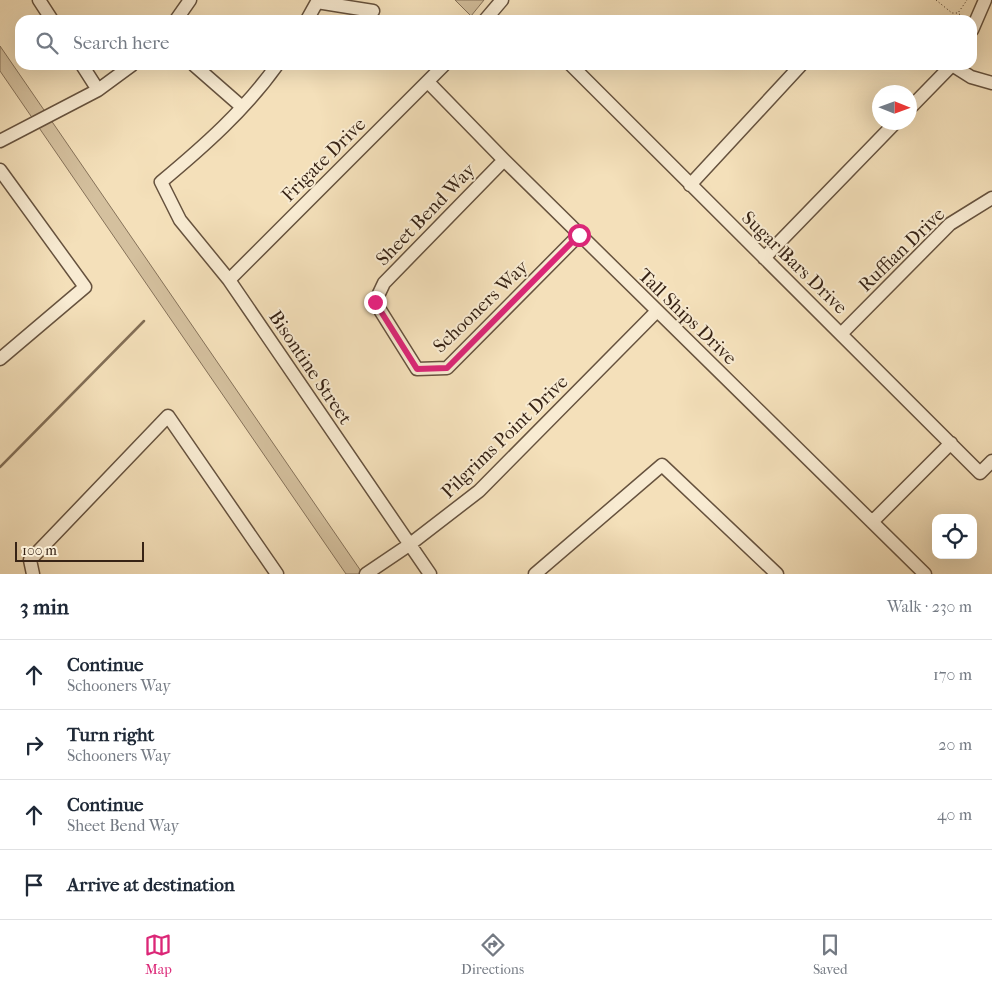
<!DOCTYPE html>
<html lang="en">
<head>
<meta charset="utf-8">
<style>
	:root { --surface:#fff; --page:#f2f2f3; --text:#1f2937; --muted:#747a83; --line:#e0e1e3; --accent:#db2777 }
	body { margin:0; font-family:"IM FELL French Canon",serif; background:var(--page); color:var(--text) }
	.controls { position:absolute; right:15px; bottom:15px; display:grid; overflow:hidden; border-radius:10px; box-shadow:0 5px 20px #0002 }
	.controls button { width:45px; height:45px; display:grid; place-items:center; padding:0; border:0; border-bottom:1px solid var(--line); background:var(--surface); color:var(--text); font:25px sans-serif }
	.compass { position:absolute; left:872px; top:85px; width:45px; height:45px; border-radius:50%; background:var(--surface); box-shadow:0 5px 20px #0002; rotate:91deg }
	.scale { position:absolute; left:15px; bottom:12px; width:129px; box-sizing:border-box; padding-left:5px; border:2px solid #372315; border-top:0; font-size:14px; line-height:18px; white-space:nowrap; color:#372315; -webkit-text-stroke:4px #f8ebd2; paint-order:stroke }
	.stop { position:absolute; width:15px; height:15px; margin:-11px; border:4px solid #db2777; border-radius:50%; background:#fff }
	.stop.end { background:#db2777; border-color:#fff; box-shadow:0 1px 5px #0008 }
	.list { margin:0; padding:0; list-style:none }
	h2 { display:flex; justify-content:space-between; align-items:center; height:65px; margin:0; padding:0 20px; font-size:21px }
	h2 small { font-size:16px; font-weight:400; color:var(--muted) }
	.list li { display:grid; grid-template-columns:32px 1fr auto; gap:15px; align-items:center; box-sizing:border-box; height:70px; padding:0 20px; border-top:1px solid var(--line) }
	.list b { display:block; font-size:19px; white-space:nowrap }
	.list p { margin:0; font-size:16px; white-space:nowrap; color:var(--muted) }
	.list em { font-size:16px; font-style:normal; color:var(--muted) }
	.icon { flex:none; width:28px; height:28px; fill:none; stroke:currentColor; stroke-width:2; stroke-linecap:round; stroke-linejoin:round }
	.map { position:relative; flex:none; width:992px; height:574px; overflow:hidden }
	.search { position:absolute; background:var(--surface); box-shadow:0 5px 20px #0002; left:15px; right:15px; top:15px; height:55px; display:flex; align-items:center; gap:12px; box-sizing:border-box; padding:0 18px; border-radius:15px; color:var(--muted); font-size:19px }
	.sheet { height:345px; background:var(--surface) }
	nav { display:flex; justify-content:space-around; align-items:center; box-sizing:border-box; height:70px; border-top:1px solid var(--line); background:var(--surface); font-size:14px; color:var(--muted) }
	nav a { display:grid; justify-items:center; gap:2px }
	nav .on { color:var(--accent) }
	.map>svg:first-child { display:block }
	.green { fill:#d4c09e; stroke:#86725a }
	.lines { fill:none; stroke-linecap:round; stroke-linejoin:round }
	.stream { stroke:#826e56; stroke-width:2.5 }
	.minor-casing { stroke:#66523e; stroke-width:15 }
	.path { stroke:#372315; stroke-width:1; stroke-dasharray:1 2.5; stroke-linecap:butt }
	.minor { stroke:#f8ebd2; stroke-width:12 }
	.route { stroke:#db2777; stroke-width:6 }
	.labels { text-anchor:middle; stroke-width:4; stroke-linejoin:round; paint-order:stroke }
	.street-label { font-size:19px; fill:#372315; stroke:#f8ebd2 }
</style>
</head>
<body>
<div class="map">
<svg width="992" height="574" viewBox="0 0 992 574">
	<rect width="100%" height="100%" fill="#f4e0ba"/>
	<filter id="stains"><feTurbulence type="fractalNoise" baseFrequency=".004" numOctaves="4"/><feColorMatrix values="0 0 0 0 .2 0 0 0 0 .09 0 0 0 0 .02 0 0 0 .5 -.17"/></filter>
	<radialGradient id="worn" r=".72"><stop offset=".6" stop-color="#630" stop-opacity="0"/><stop offset="1" stop-color="#630" stop-opacity=".3"/></radialGradient>
	<path class="green" d="M455 0H484L471 16Z
		M0 46 363 574H346L0 71Z"/>
	<g class="lines">
		<path class="stream" d="M0 467 144 321"/>
		<defs>
			<path id="minor" d="M39 0 52 20
				M176 20 190 0
				M307 20 317 2 373 11
				M485 20 502 0
				M972 30 985 0
				M82 65 98 90
				M194 65 242 107
				M277 65C245 110 203 147 161 182L180 220 229 280 430 574
				M571 65 980 473 992 461
				M952 65 971 77 992 83
				M428 82 504 160 925 574
				M910 108 952 65
				M0 141 98 90 132 65
				M504 160 384 283 375 302 417 369 447 368 579 235
				M0 170 85 287 0 359
				M690 185 801 65
				M764 258 896 122
				M229 280 444 65
				M841 334 950 224 992 198
				M872 522 951 443
				M33 574 30 560 168 416 277 574
				M366 574 409 545 479 491 657 311
				M535 574 662 465 777 574"/>
		</defs>
		<use href="#minor" class="minor-casing"/>
		<path class="path" d="M936 0 952 13H958L967 0
			M959 14 966 18"/>
		<use href="#minor" class="minor"/>
	</g>
	<g class="lines">
		<path class="route" d="M375 302 417 369 447 368 579 235"/>
	</g>
	<g class="labels">
		<g class="street-label">
			<text transform="translate(323 159) rotate(-45)" y="7">Frigate Drive</text>
			<text transform="translate(425 214) rotate(-46)" y="7">Sheet Bend Way</text>
			<text transform="translate(901 249) rotate(-44)" y="7">Ruffian Drive</text>
			<text transform="translate(795 262) rotate(44)" y="7">Sugar Bars Drive</text>
			<text transform="translate(480 306) rotate(-44)" y="7">Schooners Way</text>
			<text transform="translate(688 316) rotate(44)" y="7">Tall Ships Drive</text>
			<text transform="translate(311 367) rotate(56)" y="7">Bisontine Street</text>
			<text transform="translate(504 436) rotate(-44)" y="7">Pilgrims Point Drive</text>
		</g>
	</g>
	<rect width="100%" height="100%" filter="url(#stains)"/>
	<rect width="100%" height="100%" fill="url(#worn)"/>
</svg>
<div class="controls">
<button><svg class="icon" aria-label="locate" viewBox="0 0 24 24"><circle cx="12" cy="12" r="6"/><path d="M12 2v4M12 18v4M2 12h4M18 12h4"/></svg></button>
</div>
<svg class="compass" viewBox="-18 -18 36 36"><path d="M0-13l5 13h-10z" fill="#e53935"/><path d="M0 13l5-13h-10z" fill="#747a83"/></svg>
<div class="scale">100 m</div>
<div class="stop" style="left:579px;top:235px"></div>
<div class="stop end" style="left:375px;top:302px"></div>
<div class="search"><svg class="icon" aria-label="search" viewBox="0 0 24 24"><circle cx="10" cy="10" r="6"/><path d="M15 15l6 6"/></svg>Search here</div>
</div>
<section class="sheet">
<h2>3 min<small>Walk · 230 m</small></h2>
<ul class="list">
<li><svg class="icon" aria-label="ahead" viewBox="0 0 24 24"><path d="M12 20V5M6 11l6-6 6 6"/></svg><div><b>Continue</b><p>Schooners Way</p></div><em>170 m</em></li>
<li><svg class="icon" aria-label="right" viewBox="0 0 24 24"><path d="M7 20v-9h11M14 6l5 5-5 5"/></svg><div><b>Turn right</b><p>Schooners Way</p></div><em>20 m</em></li>
<li><svg class="icon" aria-label="ahead" viewBox="0 0 24 24"><path d="M12 20V5M6 11l6-6 6 6"/></svg><div><b>Continue</b><p>Sheet Bend Way</p></div><em>40 m</em></li>
<li><svg class="icon" aria-label="arrive" viewBox="0 0 24 24"><path d="M6 21V4h12l-3 4 3 4H6"/></svg><div><b>Arrive at destination</b></div></li>
</ul>
</section>
<nav>
<a class="on"><svg class="icon" aria-label="map" viewBox="0 0 24 24"><path d="M3 6l6-2 6 2 6-2v14l-6 2-6-2-6 2zM9 4v14M15 6v14"/></svg>Map</a>
<a><svg class="icon" aria-label="directions" viewBox="0 0 24 24"><path d="M12 3l9 9-9 9-9-9zM9 14v-3h6M13 9l2 2-2 2"/></svg>Directions</a>
<a><svg class="icon" aria-label="saved" viewBox="0 0 24 24"><path d="M7 4h10v16l-5-4-5 4z"/></svg>Saved</a>
</nav>
</body>
</html>
